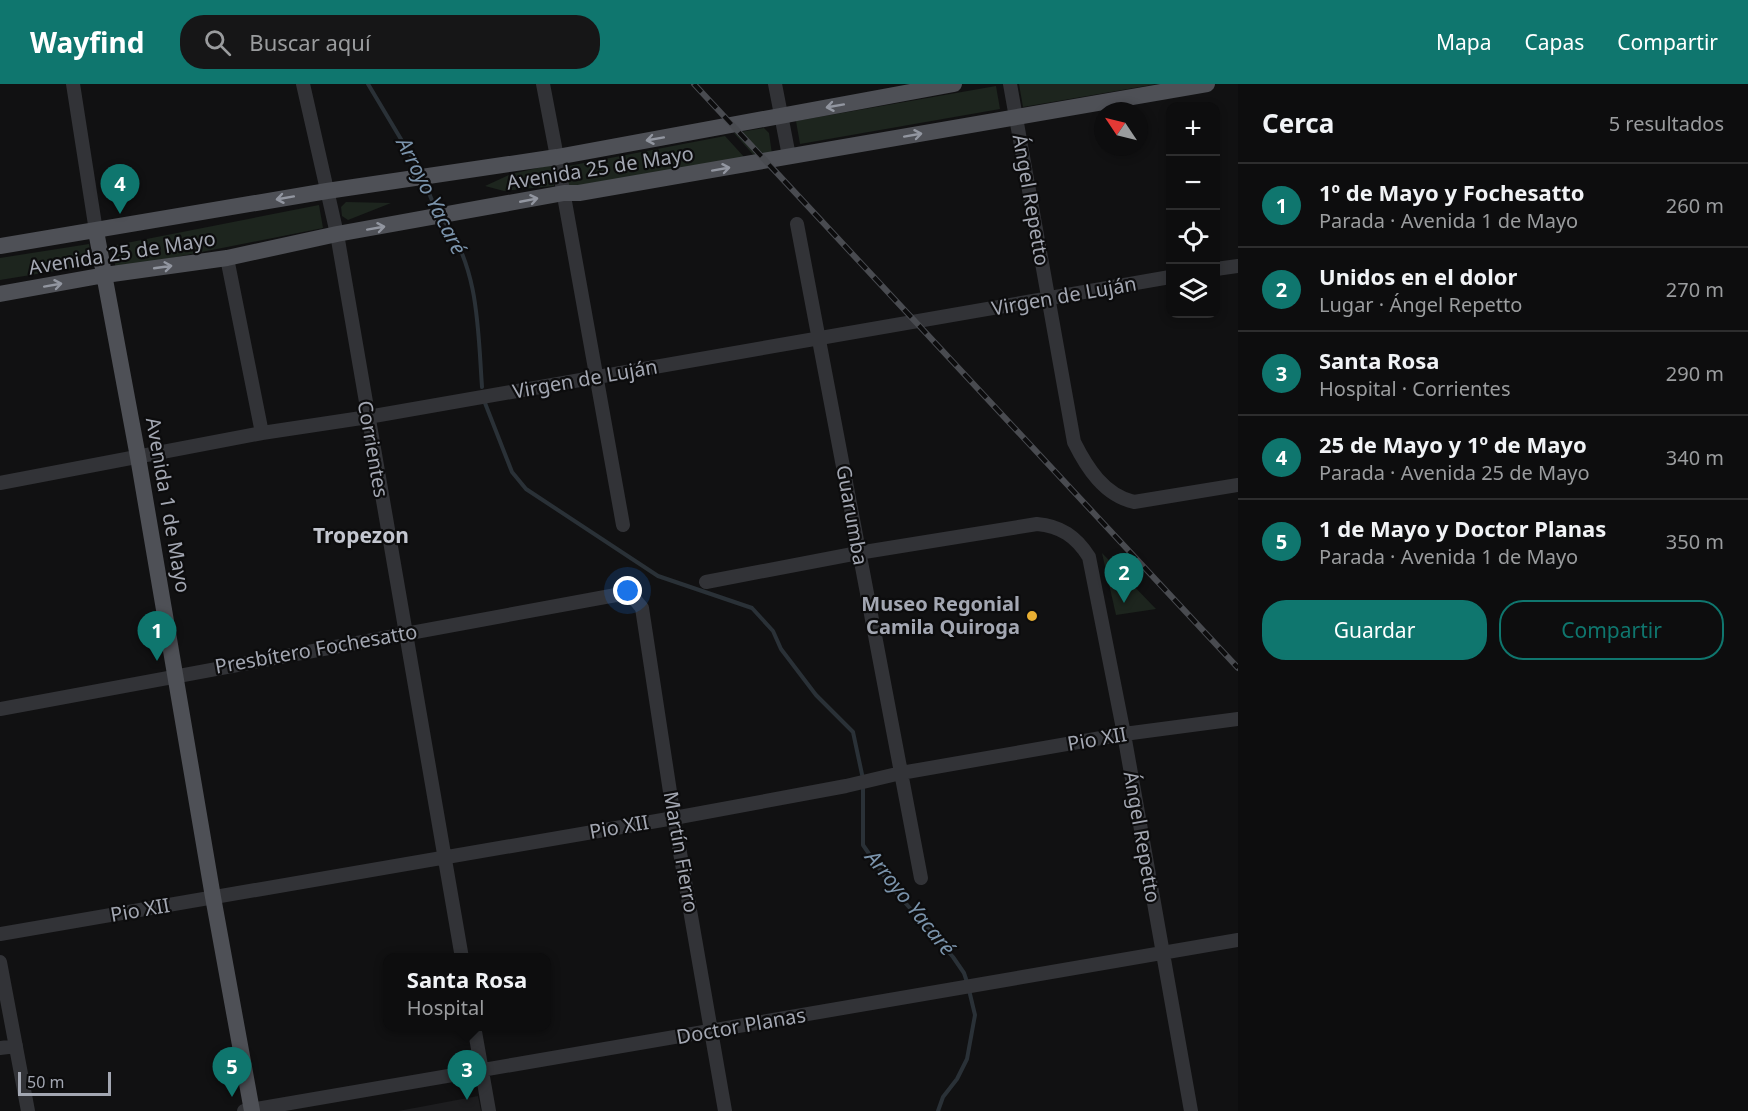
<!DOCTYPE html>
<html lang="es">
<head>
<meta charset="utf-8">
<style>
	:root { --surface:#0d0d0e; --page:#161617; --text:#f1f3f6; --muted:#9a9c9e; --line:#2d2d2e; --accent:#0f766e }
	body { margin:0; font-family:"Noto Sans",sans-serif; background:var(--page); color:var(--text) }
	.controls { position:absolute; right:18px; top:18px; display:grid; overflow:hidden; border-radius:12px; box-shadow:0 3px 9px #0003 }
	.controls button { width:54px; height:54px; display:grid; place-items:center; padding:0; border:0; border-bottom:2px solid var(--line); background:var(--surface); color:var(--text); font:30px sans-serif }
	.compass { position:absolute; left:1094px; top:18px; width:54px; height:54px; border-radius:50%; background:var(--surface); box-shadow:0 3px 9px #0003; rotate:305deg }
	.scale { position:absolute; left:18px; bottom:15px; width:93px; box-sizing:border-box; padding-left:6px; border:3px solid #a3a7b2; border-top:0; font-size:16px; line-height:21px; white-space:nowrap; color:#a3a7b2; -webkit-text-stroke:4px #0c0c0d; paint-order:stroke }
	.you { position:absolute; left:628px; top:507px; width:21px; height:21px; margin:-15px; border:4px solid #fff; border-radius:50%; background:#1a73e8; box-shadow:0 0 0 9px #1a73e833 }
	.badge { display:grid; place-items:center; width:39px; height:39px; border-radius:50%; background:var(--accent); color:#fff; font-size:20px; font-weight:700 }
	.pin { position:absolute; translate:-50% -50px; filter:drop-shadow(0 2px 3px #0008) }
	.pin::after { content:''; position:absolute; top:32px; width:21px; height:18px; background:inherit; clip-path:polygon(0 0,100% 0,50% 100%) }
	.popup { position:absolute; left:383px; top:869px; width:168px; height:78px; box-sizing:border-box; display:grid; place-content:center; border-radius:12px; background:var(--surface); filter:drop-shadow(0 2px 4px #0005); font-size:20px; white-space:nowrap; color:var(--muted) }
	.popup b { font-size:22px; color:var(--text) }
	.popup::after { content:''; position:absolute; left:50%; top:100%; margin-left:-12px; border:12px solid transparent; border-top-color:var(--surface) }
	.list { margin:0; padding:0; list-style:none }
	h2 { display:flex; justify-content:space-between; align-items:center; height:78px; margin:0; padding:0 24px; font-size:26px }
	h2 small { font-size:20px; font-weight:400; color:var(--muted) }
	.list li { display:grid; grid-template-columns:39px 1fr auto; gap:18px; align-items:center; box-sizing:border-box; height:84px; padding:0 24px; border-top:2px solid var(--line) }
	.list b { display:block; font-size:22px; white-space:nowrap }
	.list p { margin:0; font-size:20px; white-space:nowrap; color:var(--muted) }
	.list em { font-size:20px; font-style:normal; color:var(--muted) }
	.actions { display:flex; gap:12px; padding:18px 24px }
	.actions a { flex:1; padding:14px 0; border:2px solid var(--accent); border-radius:24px; text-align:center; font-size:21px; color:var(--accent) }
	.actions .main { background:var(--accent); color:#fff }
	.icon { flex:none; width:33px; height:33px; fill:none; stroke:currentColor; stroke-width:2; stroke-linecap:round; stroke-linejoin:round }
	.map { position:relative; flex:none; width:1238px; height:1027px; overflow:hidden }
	header { display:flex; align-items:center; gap:36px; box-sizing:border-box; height:84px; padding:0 30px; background:var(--accent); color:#fff }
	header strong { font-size:28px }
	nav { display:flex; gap:33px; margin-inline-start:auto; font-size:21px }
	.search { width:420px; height:54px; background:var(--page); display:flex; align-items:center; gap:15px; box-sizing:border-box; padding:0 21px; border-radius:24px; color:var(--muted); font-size:22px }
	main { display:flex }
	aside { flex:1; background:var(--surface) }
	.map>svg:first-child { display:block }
	.built { fill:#1d1d1f }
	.green { fill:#1d251e }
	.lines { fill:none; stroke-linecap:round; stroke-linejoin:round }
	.stream { stroke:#2a3137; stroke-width:4 }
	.minor { stroke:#323337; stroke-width:14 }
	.major { stroke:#4e5056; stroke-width:16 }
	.rail-casing { stroke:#494b50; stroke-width:6 }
	.rail { stroke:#0c0c0d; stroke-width:4; stroke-dasharray:11; stroke-linecap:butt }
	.oneway { stroke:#9296a0 }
	.poi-dot { fill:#e8af33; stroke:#0c0c0d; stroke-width:2 }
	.labels { text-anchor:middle; stroke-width:4.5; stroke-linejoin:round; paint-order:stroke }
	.street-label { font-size:20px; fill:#a3a7b2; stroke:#0c0c0d }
	.poi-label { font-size:20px; font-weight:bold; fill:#a3a7b2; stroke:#0c0c0d; text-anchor:end }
	.water-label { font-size:21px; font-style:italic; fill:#7b94ac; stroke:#0c0c0d }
	.neighbourhood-label { font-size:21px; font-weight:bold; fill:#c3c6cf; stroke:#0c0c0d }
</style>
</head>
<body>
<header>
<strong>Wayfind</strong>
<div class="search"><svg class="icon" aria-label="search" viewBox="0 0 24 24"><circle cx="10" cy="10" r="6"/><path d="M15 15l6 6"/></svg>Buscar aquí</div>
<nav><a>Mapa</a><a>Capas</a><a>Compartir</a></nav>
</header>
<main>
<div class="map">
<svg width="1238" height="1027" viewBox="0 0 1238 1027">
	<rect width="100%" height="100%" fill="#111112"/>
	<path class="built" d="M478 1012 481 1027H398L420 1023Z"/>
	<path class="green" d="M1019 0H1157L1023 23Z
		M996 2 1000 25 800 60 796 37Z
		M764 44 769 49 772 70 758 76 734 49Z
		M725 52 745 74 567 105 563 83Z
		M551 81 554 102 504 107 485 102 511 90Z
		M346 118 391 119 348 136 342 132 341 123Z
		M319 121 323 144 116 185 111 162Z
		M89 160 92 181 0 196V174Z
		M1102 469 1156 525 1116 531Z"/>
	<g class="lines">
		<path class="stream" d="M368 0 420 87
			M424 97 436 126
			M444 137C479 184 478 247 482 303
			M485 319 512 388 526 405 658 492 752 524 773 547 781 565 816 611 853 648 863 695
			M863 702V761L894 806 953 873 964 889 967 898
			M938 1027 943 1013 957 995 967 975 975 931 969 906"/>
		<path class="minor" d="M73 0 96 147
			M303 0 337 150 462 874
			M543 0 557 73 623 441
			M775 0 789 72
			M1010 0 1074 358C1087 384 1104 411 1134 418L1238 401
			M797 140 921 794
			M227 174 262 349
			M1216 185 1238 182
			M0 399 262 349 368 333 1170 193
			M706 498 858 469 1037 440C1060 442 1076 452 1089 473L1124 650 1191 1027
			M0 625 616 511 632 512 642 524 674 734 725 1027
			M0 850 674 734 846 702 901 689 1124 650 1238 635
			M0 878 28 1027
			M474 942 489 1027
			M0 964 16 962
			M244 1027 1238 856"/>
		<path class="major" d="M96 147 138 373 213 813 252 1027
			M0 162 327 107 557 73 954 0
			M0 210 105 191 227 174 337 150 564 109H579L1207 0"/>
		<defs>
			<path id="rail" d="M694 0 1238 584"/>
		</defs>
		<use href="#rail" class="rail-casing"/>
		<use href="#rail" class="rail"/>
	</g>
	<defs><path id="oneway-shaft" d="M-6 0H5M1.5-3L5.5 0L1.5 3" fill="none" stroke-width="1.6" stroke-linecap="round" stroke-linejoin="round" transform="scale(1.5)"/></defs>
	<g class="oneway">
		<use href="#oneway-shaft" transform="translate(835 22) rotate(170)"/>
		<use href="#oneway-shaft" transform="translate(913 51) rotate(-10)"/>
		<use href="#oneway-shaft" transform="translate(655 55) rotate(170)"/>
		<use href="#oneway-shaft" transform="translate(721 85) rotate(-10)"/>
		<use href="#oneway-shaft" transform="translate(285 114) rotate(170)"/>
		<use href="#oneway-shaft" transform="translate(529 116) rotate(-11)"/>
		<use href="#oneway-shaft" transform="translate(376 144) rotate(-10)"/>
		<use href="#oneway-shaft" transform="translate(163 183) rotate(-8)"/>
		<use href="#oneway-shaft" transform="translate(53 201) rotate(-10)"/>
	</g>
	<circle class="poi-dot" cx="1032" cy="532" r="6"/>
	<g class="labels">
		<g class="street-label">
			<text transform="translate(600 84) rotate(-9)" y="7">Avenida 25 de Mayo</text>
			<text transform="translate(1031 116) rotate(80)" y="7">Ángel Repetto</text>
			<text transform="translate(122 169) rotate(-9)" y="7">Avenida 25 de Mayo</text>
			<text transform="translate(1064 212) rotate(-10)" y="7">Virgen de Luján</text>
			<text transform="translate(585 295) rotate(-10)" y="7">Virgen de Luján</text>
			<text transform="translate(373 365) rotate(80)" y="7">Corrientes</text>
			<text transform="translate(168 421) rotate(80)" y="7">Avenida 1 de Mayo</text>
			<text transform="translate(852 431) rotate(80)" y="7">Guarumba</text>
			<text transform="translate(316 565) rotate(-10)" y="7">Presbítero Fochesatto</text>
			<text transform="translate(1097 655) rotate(-10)" y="7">Pio XII</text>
			<text transform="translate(619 743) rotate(-10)" y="7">Pio XII</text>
			<text transform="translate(1142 753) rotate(80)" y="7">Ángel Repetto</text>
			<text transform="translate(681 768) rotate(80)" y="7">Martín Fierro</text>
			<text transform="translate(140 826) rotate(-10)" y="7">Pio XII</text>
			<text transform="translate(741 942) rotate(-10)" y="7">Doctor Planas</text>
		</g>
		<g class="poi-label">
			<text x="1020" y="527">Museo Regonial<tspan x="1020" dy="23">Camila Quiroga</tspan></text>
		</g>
		<g class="water-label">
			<text transform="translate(431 112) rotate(63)" y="7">Arroyo Yacaré</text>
			<text transform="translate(910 819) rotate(51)" y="7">Arroyo Yacaré</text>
		</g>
		<g class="neighbourhood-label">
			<text x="361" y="459">Tropezon</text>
		</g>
	</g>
</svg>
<div class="controls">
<button>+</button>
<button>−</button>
<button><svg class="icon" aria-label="locate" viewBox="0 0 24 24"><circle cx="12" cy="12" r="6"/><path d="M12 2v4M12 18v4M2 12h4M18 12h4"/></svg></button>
<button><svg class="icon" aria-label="layers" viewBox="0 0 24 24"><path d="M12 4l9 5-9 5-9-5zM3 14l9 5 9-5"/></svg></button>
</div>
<svg class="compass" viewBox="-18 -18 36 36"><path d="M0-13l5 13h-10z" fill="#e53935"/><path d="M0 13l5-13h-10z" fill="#9a9c9e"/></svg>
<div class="scale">50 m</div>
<div class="you"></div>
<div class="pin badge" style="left:157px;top:577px">1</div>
<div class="pin badge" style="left:1124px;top:519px">2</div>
<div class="pin badge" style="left:467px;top:1016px">3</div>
<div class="popup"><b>Santa Rosa</b>Hospital</div>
<div class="pin badge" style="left:120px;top:130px">4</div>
<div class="pin badge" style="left:232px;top:1013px">5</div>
</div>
<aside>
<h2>Cerca<small>5 resultados</small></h2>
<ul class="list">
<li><span class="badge">1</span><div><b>1º de Mayo y Fochesatto</b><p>Parada · Avenida 1 de Mayo</p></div><em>260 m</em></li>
<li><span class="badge">2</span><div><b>Unidos en el dolor</b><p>Lugar · Ángel Repetto</p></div><em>270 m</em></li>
<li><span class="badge">3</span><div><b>Santa Rosa</b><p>Hospital · Corrientes</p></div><em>290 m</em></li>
<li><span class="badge">4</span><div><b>25 de Mayo y 1º de Mayo</b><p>Parada · Avenida 25 de Mayo</p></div><em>340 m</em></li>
<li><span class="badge">5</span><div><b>1 de Mayo y Doctor Planas</b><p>Parada · Avenida 1 de Mayo</p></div><em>350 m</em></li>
</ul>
<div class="actions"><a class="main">Guardar</a><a>Compartir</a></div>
</aside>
</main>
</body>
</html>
